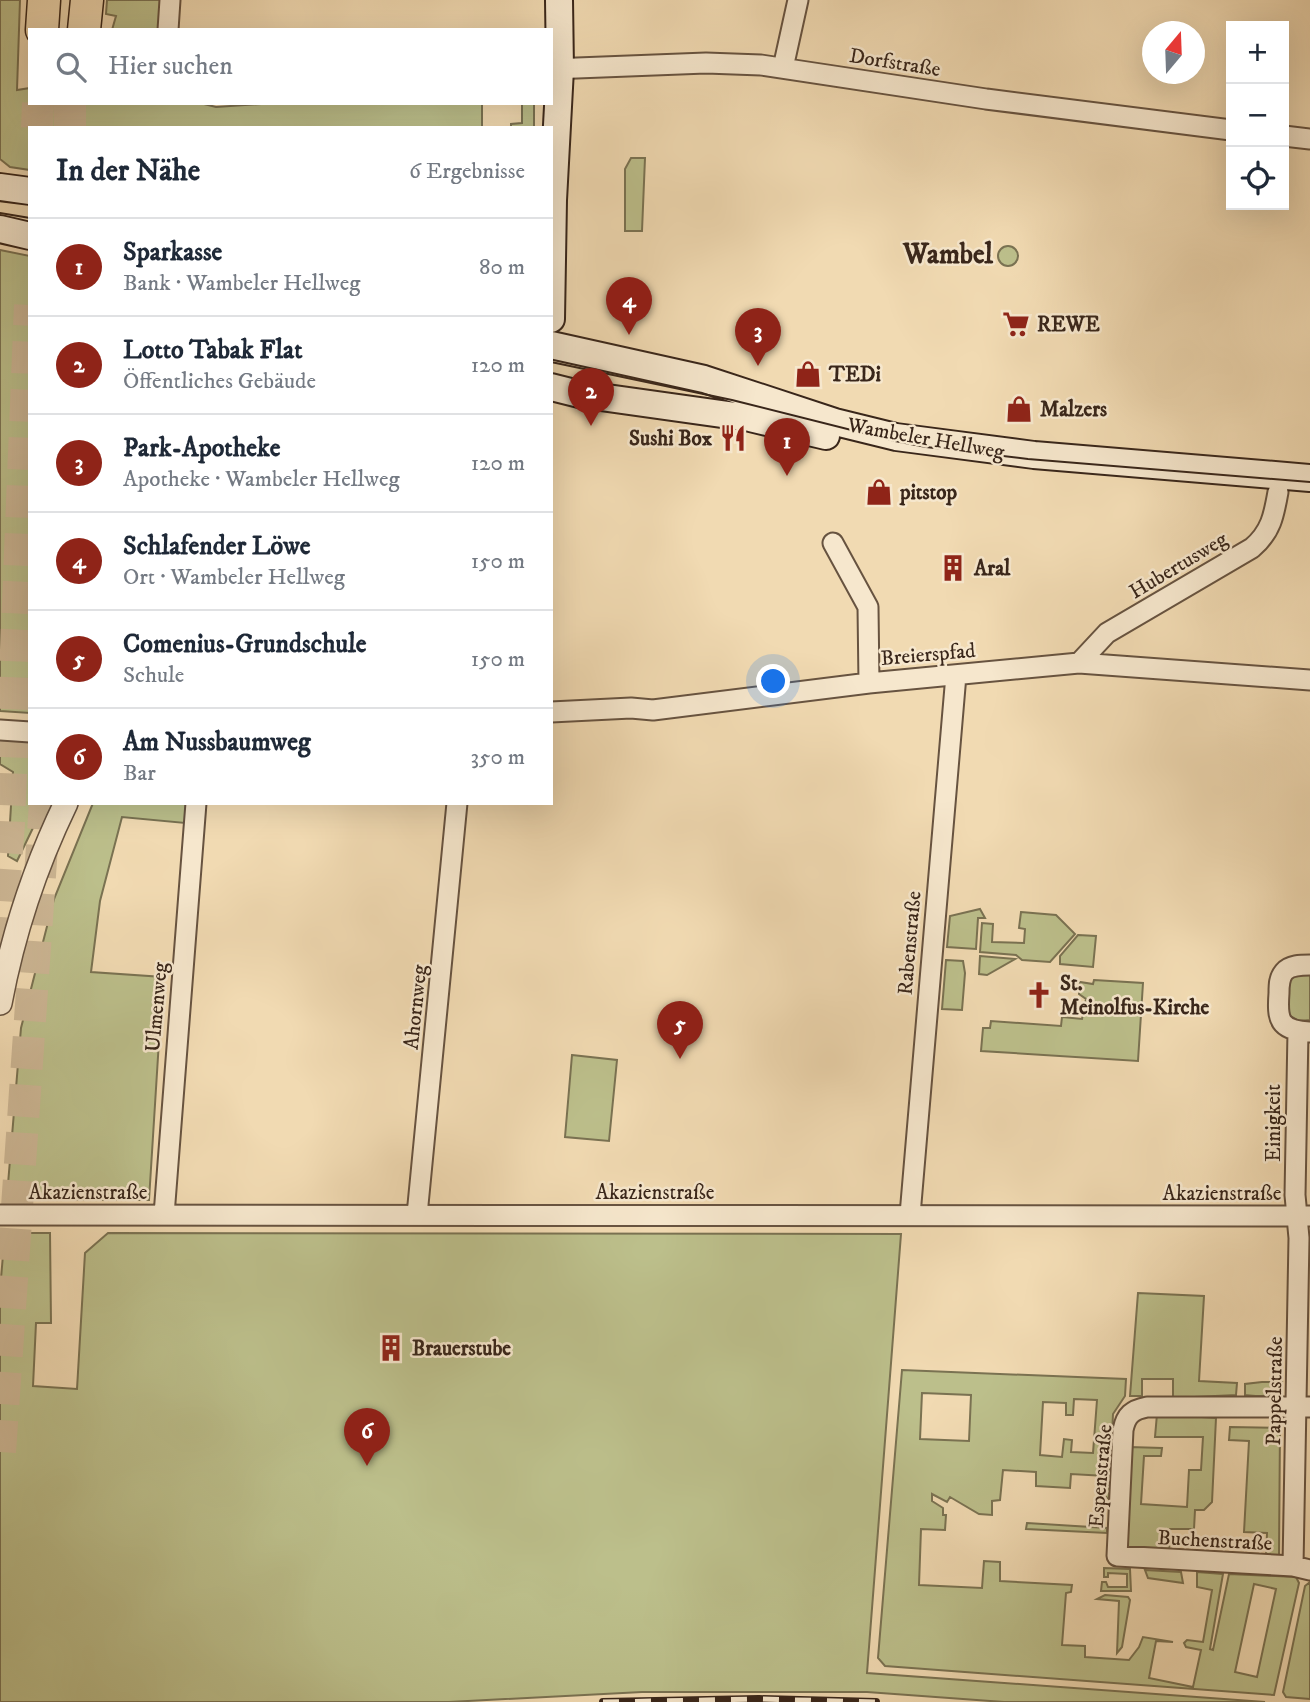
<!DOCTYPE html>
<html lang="de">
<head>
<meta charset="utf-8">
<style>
	:root { --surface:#fff; --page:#f2f2f3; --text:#1f2937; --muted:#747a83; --line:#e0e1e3; --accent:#8f2418 }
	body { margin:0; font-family:"IM FELL DW Pica",serif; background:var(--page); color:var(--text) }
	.controls { position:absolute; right:21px; top:21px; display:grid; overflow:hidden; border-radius:0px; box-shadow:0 7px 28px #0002 }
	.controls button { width:63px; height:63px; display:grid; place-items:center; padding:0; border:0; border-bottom:2px solid var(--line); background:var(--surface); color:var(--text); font:35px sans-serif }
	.compass { position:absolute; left:1142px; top:21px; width:63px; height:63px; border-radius:50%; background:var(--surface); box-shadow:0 7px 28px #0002; rotate:19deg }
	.you { position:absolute; left:774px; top:682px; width:24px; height:24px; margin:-18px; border:5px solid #fff; border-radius:50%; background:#1a73e8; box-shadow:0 0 0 10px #1a73e833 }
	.badge { display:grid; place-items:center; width:46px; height:46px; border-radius:50%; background:var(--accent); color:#fff; font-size:23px; font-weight:700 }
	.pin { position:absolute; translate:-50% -58px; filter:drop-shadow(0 2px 4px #0008) }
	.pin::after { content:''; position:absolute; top:37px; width:24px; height:21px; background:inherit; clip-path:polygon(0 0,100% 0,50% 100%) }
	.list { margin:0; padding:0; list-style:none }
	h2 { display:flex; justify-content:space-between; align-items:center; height:91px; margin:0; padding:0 28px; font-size:30px }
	h2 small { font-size:23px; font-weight:400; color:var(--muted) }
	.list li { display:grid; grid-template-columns:46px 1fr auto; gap:21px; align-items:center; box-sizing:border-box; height:98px; padding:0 28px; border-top:2px solid var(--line) }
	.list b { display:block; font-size:26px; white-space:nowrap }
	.list p { margin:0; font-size:23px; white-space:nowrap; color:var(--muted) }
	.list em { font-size:23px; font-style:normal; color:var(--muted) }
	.icon { flex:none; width:38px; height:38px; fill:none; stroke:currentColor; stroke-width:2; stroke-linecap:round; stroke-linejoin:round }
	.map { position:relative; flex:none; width:1310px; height:1702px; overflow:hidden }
	.search { position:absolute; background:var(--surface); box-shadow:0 7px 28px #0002; left:28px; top:28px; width:525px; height:77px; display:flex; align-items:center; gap:18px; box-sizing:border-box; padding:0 24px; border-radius:0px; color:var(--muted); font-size:26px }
	.panel { position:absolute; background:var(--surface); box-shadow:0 7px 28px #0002; left:28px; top:126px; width:525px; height:679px; border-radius:0px }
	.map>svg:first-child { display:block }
	.green { fill:#bcbf8b; stroke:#7a7252; stroke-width:2; fill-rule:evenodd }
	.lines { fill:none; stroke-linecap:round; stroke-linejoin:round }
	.trunk-tunnel { stroke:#ccb694; stroke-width:32; stroke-dasharray:32 16; stroke-linecap:butt }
	.minor-casing { stroke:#675340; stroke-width:23 }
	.tertiary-casing { stroke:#675340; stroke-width:26 }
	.secondary-casing { stroke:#39261a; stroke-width:30 }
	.trunk-casing { stroke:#39261a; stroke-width:35 }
	.minor { stroke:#f6e7cd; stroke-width:19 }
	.tertiary { stroke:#f6e7cd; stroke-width:23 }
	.secondary { stroke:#f6e7cd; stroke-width:26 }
	.trunk { stroke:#f1dab2; stroke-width:32 }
	.tram { stroke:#39261a; stroke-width:2 }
	.rail-casing { stroke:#39261a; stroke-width:8 }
	.rail { stroke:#f6e7cd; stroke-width:5; stroke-dasharray:16; stroke-linecap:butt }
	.labels { text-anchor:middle; stroke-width:5; stroke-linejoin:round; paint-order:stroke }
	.street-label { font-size:21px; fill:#39261a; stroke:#f6e7cd }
	.poi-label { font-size:21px; font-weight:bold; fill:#39261a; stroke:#f6e7cd; text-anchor:start }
	.district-label { font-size:28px; font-weight:bold; fill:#39261a; stroke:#f6e7cd }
</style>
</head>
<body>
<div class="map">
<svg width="1310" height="1702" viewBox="0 0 1310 1702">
	<rect width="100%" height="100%" fill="#f1dab2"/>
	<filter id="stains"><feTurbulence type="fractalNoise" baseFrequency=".00286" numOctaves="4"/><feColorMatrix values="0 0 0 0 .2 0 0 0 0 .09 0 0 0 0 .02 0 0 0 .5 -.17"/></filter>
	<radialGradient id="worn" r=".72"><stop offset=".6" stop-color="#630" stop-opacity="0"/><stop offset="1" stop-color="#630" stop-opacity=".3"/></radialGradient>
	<path class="green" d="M0 0H20L17 90 30 88V103H200L216 107 276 103H482V128H30V170L10 167 0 159Z
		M107 0H162L160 30H112L116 16 106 14Z
		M522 103H534V128H511V124L522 123Z
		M631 158H645L642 231H625V169Z
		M998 256a10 10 0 1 1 20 0a10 10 0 1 1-20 0Z
		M0 250 30 256V713L0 711Z
		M0 747 30 749V803H45L17 861 8 856 13 772 0 764Z
		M93 803H187L185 823 122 817 100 901 91 972 163 977 149 1200H28L12 1194 8 1184 21 1028 54 899Z
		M980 909 985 918H978L976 949 947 947 950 916Z
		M1021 912 1056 915 1075 934 1050 962 1022 960 1016 955 980 952 982 923 993 924 992 942 1024 943 1025 929 1019 928Z
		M1078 935 1096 936 1093 967 1060 964V956Z
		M980 956 1015 959 987 975 979 974Z
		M946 960 963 961 965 973 962 1010 942 1009Z
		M1310 971V1020L1299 1021 1287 1014V977Z
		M1094 980 1143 983 1138 1061 981 1051 983 1028H990L991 1021 1061 1026 1062 1017 1082 1019 1086 999 1079 994 1080 982 1093 984Z
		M572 1055 617 1060 609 1141 565 1137Z
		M28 1233H50L51 1323H36L33 1386 77 1389 85 1253 108 1233 901 1234 867 1673 1265 1702H1004L867 1692H642L449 1702H0V1290L3 1255 12 1238Z
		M1138 1293 1204 1296 1199 1381 1237 1383 1236 1395 1173 1398V1379H1142V1396H1130Z
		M902 1370 1126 1379 1125 1396 1113 1414 1109 1499 1105 1496 1106 1485H1109V1480L1106 1476 1071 1474 1070 1488 1036 1486V1472L1003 1470 1000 1500 992 1501V1515L979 1514 950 1497 947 1502 932 1494V1501L943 1508V1515H946L945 1530 921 1529 919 1585 982 1588 984 1561 1000 1562V1581L1072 1585 1071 1592 1066 1593 1062 1645 1085 1646V1657L1129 1660 1139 1647 1143 1637 1173 1642 1156 1641 1149 1678 1193 1687 1201 1650 1186 1647 1184 1643 1187 1640 1203 1642 1212 1590 1197 1587V1572L1223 1574 1210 1649 1213 1650 1229 1574 1296 1577 1299 1583 1274 1695 885 1666 878 1658ZM922 1393 971 1395 969 1441 920 1439ZM1074 1399 1097 1400 1093 1453 1071 1452 1072 1440 1064 1439 1062 1457 1040 1455 1043 1402 1066 1403V1415H1073ZM1254 1584 1276 1589 1257 1677 1235 1672Z
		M1262 1382H1282C1278 1400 1259 1396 1245 1395V1384Z
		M1157 1414 1216 1418 1212 1502 1204 1510H1195L1194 1529H1170L1169 1554 1130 1549 1126 1544 1130 1447 1162 1448 1161 1456H1144L1141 1504 1187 1507 1189 1470H1201L1203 1437H1155Z
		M1230 1427 1280 1428 1279 1555 1266 1559 1267 1533 1244 1532 1249 1441 1229 1440Z
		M1027 1523 1107 1528V1533L1026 1529Z
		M1104 1568 1130 1569 1131 1591H1101L1102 1582H1106L1108 1587H1127V1574L1108 1573V1577H1104Z
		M1145 1570 1181 1572 1183 1583 1148 1578Z
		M1310 1582V1699L1286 1697 1283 1692 1305 1586Z
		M1105 1595 1128 1597 1130 1600 1122 1647 1117 1653 1119 1601 1097 1599Z"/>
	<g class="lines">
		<path class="trunk-tunnel" d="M37 128 38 103
			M70 128V103
			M0 949 9 823 30 305
			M0 1452 45 803"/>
		<defs>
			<path id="minor" d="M168 30 170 0
				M783 68 798 0
				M551 69 706 63 761 65 986 99 1231 130
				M1284 136 1310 139
				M833 543 868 607 869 683
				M1079 663 1107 633 1252 548C1271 532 1274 515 1278 492
				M551 712 631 708 653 710 869 683 1079 663 1310 680
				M0 730 30 732
				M1309 1032C1279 1030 1277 1020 1279 993 1279 985 1279 978 1284 972 1290 965 1301 965 1310 965
				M0 1215 1310 1216
				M164 1215 196 803
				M417 1215 457 803
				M910 1215 956 675
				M1309 1407H1147C1132 1410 1126 1415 1123 1430L1117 1556 1293 1566 1310 1570
				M1293 1566 1299 1238 1295 1195 1298 1031"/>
			<path id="tertiary" d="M0 1003C13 934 35 867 66 803"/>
			<path id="secondary" d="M0 187 30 191
				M0 229 30 236
				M551 319 553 200 560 69 559 0
				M551 345 704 379 835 422 896 437 1034 455 1310 478
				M551 387 579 394 750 418 826 436"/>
			<path id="trunk" d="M42 30 44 0
				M84 30 87 0"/>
		</defs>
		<use href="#minor" class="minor-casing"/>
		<use href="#tertiary" class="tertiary-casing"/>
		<use href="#secondary" class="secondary-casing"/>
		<use href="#trunk" class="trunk-casing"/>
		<use href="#minor" class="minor"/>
		<use href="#tertiary" class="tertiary"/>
		<use href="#secondary" class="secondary"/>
		<use href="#trunk" class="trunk"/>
		<path class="tram" d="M0 213 30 218
			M551 362 732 400 895 441 926 447 1028 459 1310 482"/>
		<defs>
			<path id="rail" d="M603 1702 759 1699 876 1702"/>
		</defs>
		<use href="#rail" class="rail-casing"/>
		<use href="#rail" class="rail"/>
	</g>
	<defs>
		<symbol id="supermarket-bare" viewBox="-9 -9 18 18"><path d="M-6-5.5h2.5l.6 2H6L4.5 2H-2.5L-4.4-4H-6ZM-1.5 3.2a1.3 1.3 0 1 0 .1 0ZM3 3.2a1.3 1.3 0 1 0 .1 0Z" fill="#8f2418" stroke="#f6e7cd" stroke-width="2.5" paint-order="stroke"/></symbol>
		<symbol id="shop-bare" viewBox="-9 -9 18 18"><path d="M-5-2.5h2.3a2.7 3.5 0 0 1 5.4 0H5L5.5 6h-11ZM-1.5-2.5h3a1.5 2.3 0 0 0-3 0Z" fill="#8f2418" stroke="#f6e7cd" stroke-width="2.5" paint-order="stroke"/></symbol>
		<symbol id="restaurant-bare" viewBox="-9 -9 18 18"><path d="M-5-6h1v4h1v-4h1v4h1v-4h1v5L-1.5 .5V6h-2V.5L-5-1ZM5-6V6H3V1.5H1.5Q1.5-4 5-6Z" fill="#8f2418" stroke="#f6e7cd" stroke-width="2.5" paint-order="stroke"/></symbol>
		<symbol id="building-bare" viewBox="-9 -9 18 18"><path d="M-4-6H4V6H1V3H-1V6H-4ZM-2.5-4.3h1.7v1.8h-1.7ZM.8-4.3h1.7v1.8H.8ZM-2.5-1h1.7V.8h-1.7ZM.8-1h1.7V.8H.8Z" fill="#8f2418" stroke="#f6e7cd" stroke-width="2.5" paint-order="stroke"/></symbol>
		<symbol id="church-bare" viewBox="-9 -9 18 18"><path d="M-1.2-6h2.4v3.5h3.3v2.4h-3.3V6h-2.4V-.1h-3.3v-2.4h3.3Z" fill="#8f2418" stroke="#f6e7cd" stroke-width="2.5" paint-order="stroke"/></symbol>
	</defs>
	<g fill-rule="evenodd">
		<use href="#supermarket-bare" x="997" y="305" width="38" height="38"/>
		<use href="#shop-bare" x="789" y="355" width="38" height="38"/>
		<use href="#shop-bare" x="1000" y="390" width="38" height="38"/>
		<use href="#restaurant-bare" x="714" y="419" width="38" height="38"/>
		<use href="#shop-bare" x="860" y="473" width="38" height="38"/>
		<use href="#building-bare" x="934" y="549" width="38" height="38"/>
		<use href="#church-bare" x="1020" y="976" width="38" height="38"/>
		<use href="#building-bare" x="372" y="1329" width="38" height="38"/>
	</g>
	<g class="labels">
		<g class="street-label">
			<text transform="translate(895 62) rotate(9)" y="7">Dorfstraße</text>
			<text transform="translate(926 438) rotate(10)" y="7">Wambeler Hellweg</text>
			<text transform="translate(1178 565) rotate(-31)" y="7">Hubertusweg</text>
			<text transform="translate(928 654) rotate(-5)" y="7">Breierspfad</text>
			<text transform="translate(909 943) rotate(-85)" y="7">Rabenstraße</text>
			<text transform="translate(156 1007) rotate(-85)" y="7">Ulmenweg</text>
			<text transform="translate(415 1007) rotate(-84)" y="7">Ahornweg</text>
			<text transform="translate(1273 1123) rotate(-90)" y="7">Einigkeit</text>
			<text x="88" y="1199">Akazienstraße</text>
			<text x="655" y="1199">Akazienstraße</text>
			<text x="1222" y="1200">Akazienstraße</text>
			<text transform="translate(1274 1391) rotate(-89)" y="7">Pappelstraße</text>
			<text transform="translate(1100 1476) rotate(-85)" y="7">Espenstraße</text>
			<text transform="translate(1215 1540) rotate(3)" y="7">Buchenstraße</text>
		</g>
		<g class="poi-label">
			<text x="1037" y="331">REWE</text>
			<text x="829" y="381">TEDi</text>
			<text x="1040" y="416">Malzers</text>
			<text x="712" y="445" text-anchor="end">Sushi Box</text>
			<text x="900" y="499">pitstop</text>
			<text x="974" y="575">Aral</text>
			<text x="1060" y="990">St.<tspan x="1060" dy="24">Meinolfus-Kirche</tspan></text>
			<text x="412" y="1355">Brauerstube</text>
		</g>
		<g class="district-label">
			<text x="948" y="263">Wambel</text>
		</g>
	</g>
	<rect width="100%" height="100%" filter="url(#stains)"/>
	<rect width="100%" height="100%" fill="url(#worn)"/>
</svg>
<div class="controls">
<button>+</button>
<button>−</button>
<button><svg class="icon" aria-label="locate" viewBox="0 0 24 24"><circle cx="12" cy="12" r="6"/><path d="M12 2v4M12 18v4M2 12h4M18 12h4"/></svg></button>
</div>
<svg class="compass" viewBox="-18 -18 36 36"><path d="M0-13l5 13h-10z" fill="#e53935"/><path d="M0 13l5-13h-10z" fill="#747a83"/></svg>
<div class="you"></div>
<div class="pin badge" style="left:787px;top:476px">1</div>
<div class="pin badge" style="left:591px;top:426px">2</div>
<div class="pin badge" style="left:758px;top:366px">3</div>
<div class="pin badge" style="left:629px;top:335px">4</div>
<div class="pin badge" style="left:680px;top:1059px">5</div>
<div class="pin badge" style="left:367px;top:1466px">6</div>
<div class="search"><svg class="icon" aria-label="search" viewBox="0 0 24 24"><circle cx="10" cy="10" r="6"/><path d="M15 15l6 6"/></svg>Hier suchen</div>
<section class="panel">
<h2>In der Nähe<small>6 Ergebnisse</small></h2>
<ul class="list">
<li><span class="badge">1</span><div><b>Sparkasse</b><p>Bank · Wambeler Hellweg</p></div><em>80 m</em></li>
<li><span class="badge">2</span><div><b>Lotto Tabak Flat</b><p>Öffentliches Gebäude</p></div><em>120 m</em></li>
<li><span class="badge">3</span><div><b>Park-Apotheke</b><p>Apotheke · Wambeler Hellweg</p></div><em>120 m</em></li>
<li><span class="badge">4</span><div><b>Schlafender Löwe</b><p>Ort · Wambeler Hellweg</p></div><em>150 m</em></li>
<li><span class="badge">5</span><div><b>Comenius-Grundschule</b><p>Schule</p></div><em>150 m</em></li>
<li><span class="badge">6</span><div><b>Am Nussbaumweg</b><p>Bar</p></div><em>350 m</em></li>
</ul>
</section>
</div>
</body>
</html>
